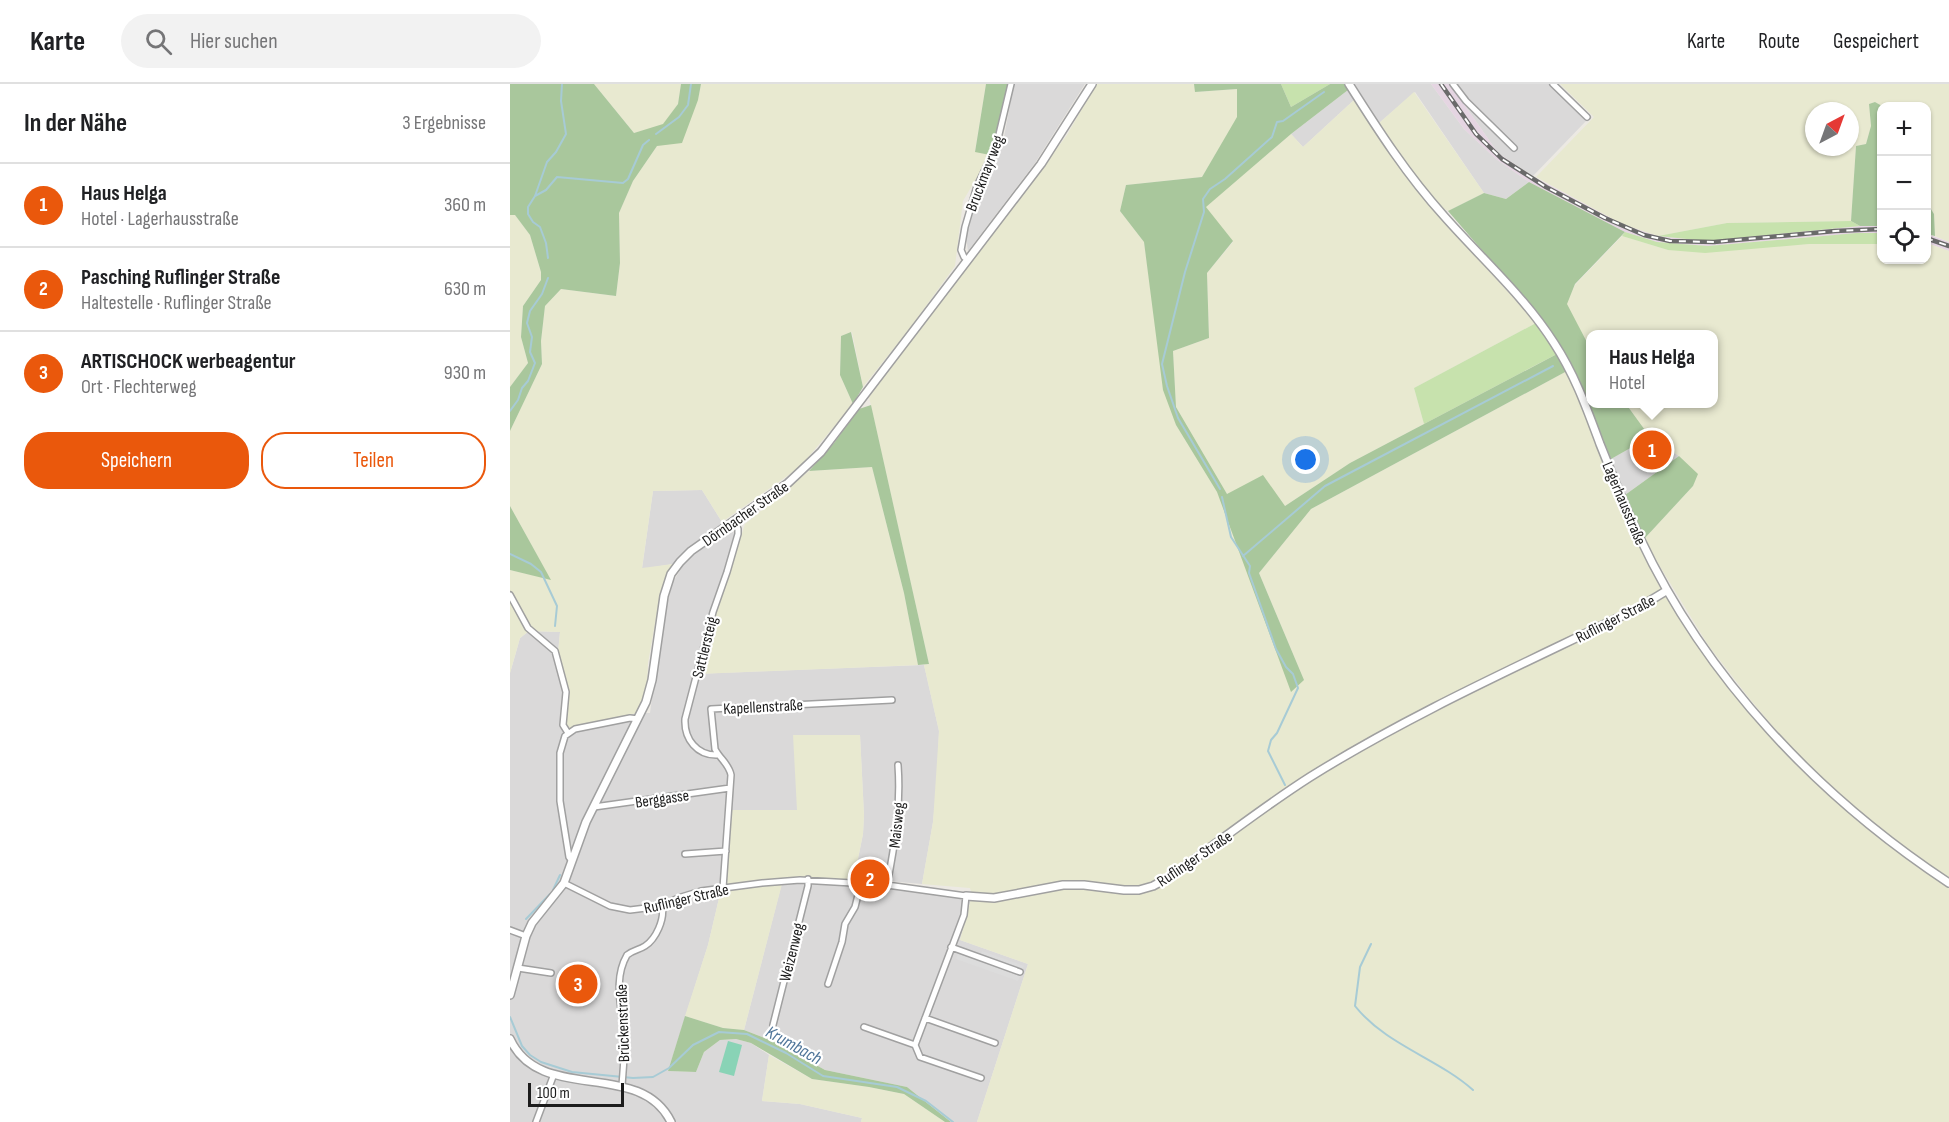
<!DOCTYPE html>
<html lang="de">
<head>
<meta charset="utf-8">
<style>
	:root { --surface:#fff; --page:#f2f2f2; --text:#202124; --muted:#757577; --line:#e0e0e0; --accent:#ea580c }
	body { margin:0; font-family:"Sofia Sans Condensed",sans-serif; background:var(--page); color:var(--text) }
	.controls { position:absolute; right:18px; top:18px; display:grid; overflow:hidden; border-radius:12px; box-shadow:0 2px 4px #0004 }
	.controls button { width:54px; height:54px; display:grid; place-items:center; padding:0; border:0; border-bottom:2px solid var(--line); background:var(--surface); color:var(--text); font:30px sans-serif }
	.compass { position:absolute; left:1295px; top:18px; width:54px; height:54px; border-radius:50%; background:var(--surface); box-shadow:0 2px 4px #0004; rotate:41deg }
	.scale { position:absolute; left:18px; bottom:15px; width:96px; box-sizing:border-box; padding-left:6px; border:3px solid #1c1c1c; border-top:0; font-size:16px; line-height:21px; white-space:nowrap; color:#1c1c1c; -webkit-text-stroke:4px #fff; paint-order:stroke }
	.you { position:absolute; left:796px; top:376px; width:21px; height:21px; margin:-15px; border:4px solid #fff; border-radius:50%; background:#1a73e8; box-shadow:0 0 0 9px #1a73e833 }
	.badge { display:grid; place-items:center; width:39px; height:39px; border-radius:50%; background:var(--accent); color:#fff; font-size:20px; font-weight:700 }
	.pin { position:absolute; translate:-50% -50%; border:3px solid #fff; box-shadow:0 2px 6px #0006 }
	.popup { position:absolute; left:1076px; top:246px; width:132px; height:78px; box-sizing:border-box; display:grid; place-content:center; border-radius:12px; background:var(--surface); filter:drop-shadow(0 2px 4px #0005); font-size:20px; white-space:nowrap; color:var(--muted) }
	.popup b { font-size:22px; color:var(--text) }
	.popup::after { content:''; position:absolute; left:50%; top:100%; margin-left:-12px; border:12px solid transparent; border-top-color:var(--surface) }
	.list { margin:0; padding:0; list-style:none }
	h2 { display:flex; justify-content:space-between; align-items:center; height:78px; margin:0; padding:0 24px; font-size:26px }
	h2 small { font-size:20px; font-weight:400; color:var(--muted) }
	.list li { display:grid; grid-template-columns:39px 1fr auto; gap:18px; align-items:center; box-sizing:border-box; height:84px; padding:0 24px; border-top:2px solid var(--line) }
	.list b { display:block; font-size:22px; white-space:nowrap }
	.list p { margin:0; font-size:20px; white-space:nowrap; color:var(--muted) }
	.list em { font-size:20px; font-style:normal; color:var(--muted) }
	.actions { display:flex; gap:12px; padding:18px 24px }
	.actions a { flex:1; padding:14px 0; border:2px solid var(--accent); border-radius:24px; text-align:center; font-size:21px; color:var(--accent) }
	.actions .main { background:var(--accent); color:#fff }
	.icon { flex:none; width:33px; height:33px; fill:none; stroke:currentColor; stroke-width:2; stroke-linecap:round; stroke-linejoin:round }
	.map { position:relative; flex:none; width:1439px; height:1038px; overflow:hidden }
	header { display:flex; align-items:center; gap:36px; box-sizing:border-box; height:84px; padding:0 30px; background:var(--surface); border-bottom:2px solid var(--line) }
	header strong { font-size:28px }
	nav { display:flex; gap:33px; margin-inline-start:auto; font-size:21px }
	.search { width:420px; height:54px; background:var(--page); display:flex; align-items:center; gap:15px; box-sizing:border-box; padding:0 21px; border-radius:33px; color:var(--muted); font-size:22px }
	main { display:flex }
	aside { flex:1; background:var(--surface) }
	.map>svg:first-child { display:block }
	.residential { fill:#dad9d9 }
	.industrial { fill:#e5d5e2 }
	.farmland { fill:#e8e9d0; fill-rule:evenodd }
	.grass { fill:#c7e2ad }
	.forest { fill:#a9c79c }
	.pitch { fill:#89d3b6 }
	.parking { fill:#dcdcdc }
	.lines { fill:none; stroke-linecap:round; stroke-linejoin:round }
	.stream { stroke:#a7cbd5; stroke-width:2 }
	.minor-casing { stroke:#a0a0a0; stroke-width:8 }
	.tertiary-casing { stroke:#a0a0a0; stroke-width:10 }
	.minor { stroke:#fff; stroke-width:5 }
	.tertiary { stroke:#fff; stroke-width:7 }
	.rail-casing { stroke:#6a6a6a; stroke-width:4.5 }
	.rail { stroke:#fff; stroke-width:2; stroke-dasharray:7; stroke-linecap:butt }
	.labels { text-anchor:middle; stroke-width:4.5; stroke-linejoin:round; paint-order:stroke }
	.street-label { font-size:16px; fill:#1c1c1c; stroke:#fff }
	.water-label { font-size:18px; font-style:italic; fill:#50769a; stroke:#fff }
</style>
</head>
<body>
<header>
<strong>Karte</strong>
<div class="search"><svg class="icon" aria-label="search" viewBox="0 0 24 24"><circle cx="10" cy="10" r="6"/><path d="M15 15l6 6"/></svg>Hier suchen</div>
<nav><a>Karte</a><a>Route</a><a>Gespeichert</a></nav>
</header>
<main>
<aside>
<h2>In der Nähe<small>3 Ergebnisse</small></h2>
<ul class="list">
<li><span class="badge">1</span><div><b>Haus Helga</b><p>Hotel · Lagerhausstraße</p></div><em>360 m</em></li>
<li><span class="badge">2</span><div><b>Pasching Ruflinger Straße</b><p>Haltestelle · Ruflinger Straße</p></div><em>630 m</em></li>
<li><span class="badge">3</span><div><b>ARTISCHOCK werbeagentur</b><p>Ort · Flechterweg</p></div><em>930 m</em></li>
</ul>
<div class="actions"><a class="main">Speichern</a><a>Teilen</a></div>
</aside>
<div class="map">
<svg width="1439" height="1038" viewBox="0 0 1439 1038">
	<rect width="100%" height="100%" fill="#ece9e3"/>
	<path class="residential" d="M504 0H575L525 79 458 167 456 153 460 134 471 103 486 73 494 53Z
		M845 0H921L954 45 986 75 1019 98 996 115 974 109 905 8 868 40Z
		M940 0H1039L1076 37 1023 92 988 69Z
		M838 6 844 16 793 63 781 50Z
		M1140 353 1169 372 1115 411 1101 375Z
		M192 406 212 438 222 445 226 453 200 526 183 590 414 581 429 647 427 698 423 738 412 800 344 794 353 750 354 731 350 651 287 726H222L210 810 198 861 158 987 186 988 194 968 210 956 226 955 241 959 259 971 252 1017 290 1020 352 1034 351 1038H0V589L5 572 10 554 19 547 50 548 48 569 60 644 127 629H140L152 539 163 498 174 480H163L132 485 143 407Z
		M305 798 343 800 451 813 460 818 450 856 518 880 467 1038H441L397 1003 315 986 265 958 234 946 272 799Z"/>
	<path class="industrial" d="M921 0H940L988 69 1022 92 1112 140 1148 152 1196 157 1350 142H1371V149L1309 152 1198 162 1147 158 1115 148 1019 98 986 75 954 45Z
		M1417 150 1439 158V167L1417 159Z"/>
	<path class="farmland" d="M84 0H171L168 20 153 41 124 49Z
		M191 0H476L465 67 480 71 453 117 445 182 400 244 353 303 342 248 331 252 330 291 343 320 290 383 212 438 192 406 143 407 132 484 163 480 156 492 150 511 138 579 137 606 127 629 60 644 56 639 58 608 48 569 50 548 19 547 10 554 0 589V486L40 495 0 422V347L32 280 31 257 35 222 51 205 106 212 110 179 109 129 123 97 147 62 188 16Z
		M586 0H684L686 8 727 5 728 33 692 93 616 101 610 127 634 158 644 230 666 341 707 408 794 596 749 489 801 425 1057 287 1130 461 1214 595 1277 670 1351 737 1403 779 1439 803V1038H467L518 880 450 856 462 811 460 804 412 800 423 738 429 647 414 581 419 580 359 313 557 51Z
		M1050 0H1439V158L1425 152 1424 130 1417 117 1416 22H1372L1365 18 1359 20 1361 42 1356 60 1346 62 1341 137 1217 139 1148 152 1112 140 1026 93 1084 33ZM1304 27H1340V63H1304Z
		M904 8 974 109 938 127 931 123 897 82 868 40Z
		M844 16 894 89 931 134 1026 239 904 304 914 340 840 379 775 422 717 410 666 323 663 267 699 254 697 189 723 158 695 123 781 50 793 63Z
		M0 131H5L20 151 31 188V196L13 222 11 253 18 279 0 303Z
		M1112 152 1158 166 1299 160H1371L1372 176H1416L1417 159 1439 167V795L1374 747 1340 719 1282 665 1239 614 1198 561 1146 476 1135 454 1183 402 1187 390 1169 372 1140 353 1116 320H1204V250H1080V264L1056 220 1065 201Z
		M362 383 394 509 408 581 189 590 208 522 235 440 299 387Z
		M283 651H350L354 731 353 750 343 800 305 798 272 800 234 946 213 944 175 932 198 861 210 810 222 726H287Z
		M259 971 302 995 359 1003 394 1010 435 1038H351L352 1034 290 1020 252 1017Z"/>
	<path class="grass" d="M771 0H820L781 23Z
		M1341 137 1350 142 1196 157 1148 152 1217 139Z
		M1115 148 1147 158 1198 162 1347 149H1371L1372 160H1299L1195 169 1158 166 1112 152Z
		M1026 239 1047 270 914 340 904 304Z"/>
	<path class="forest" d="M0 0H84L124 49 153 40 168 20 171 0H191L188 16 172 59 147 62 123 97 109 129 110 179 106 212 51 205 35 222 31 257 32 280 0 347V303L18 279 11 253 13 222 31 196V188L20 151 5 131H0Z
		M476 0H498L493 29 480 71 465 68Z
		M684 0H771L781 23 820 0H834L838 6 781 50 696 123 723 157 697 189 699 254 663 267 666 323 717 410 753 391 775 422 840 379 1047 270 1057 287 801 425 749 489 794 596 781 608 707 408 666 341 653 306 634 158 610 127 616 101 692 93 727 33V5L685 8Z
		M1365 18 1372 22 1371 142H1350L1341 137 1346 62 1356 60 1361 42 1359 20Z
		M1019 98 1115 148 1065 200 1057 220 1080 264V320H1116L1140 353 1101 375 1074 308 1055 270 1028 231 938 127 974 109 996 115Z
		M1416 117 1424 130 1425 152 1417 150Z
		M341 248 353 303 343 320 330 291 331 252Z
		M361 321 419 580 408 581 394 509 362 383 299 387 324 359 349 325Z
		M1169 372 1188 390 1183 402 1135 454 1115 411Z
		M0 422 41 496 0 486Z
		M175 932 213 944 234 946 265 958 315 986 397 1003 441 1038H435L394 1010 359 1003 302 995 241 959 226 955 210 956 194 968 186 988 158 987Z"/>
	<path class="pitch" d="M218 957 232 961 224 992 209 988Z"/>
	<path class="parking" d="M472 867 514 882 512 886 470 871Z
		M448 869 510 892 508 897 446 875Z"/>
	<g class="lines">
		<path class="stream" d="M146 50 169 33 178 21 181 0
			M25 112 36 106 47 93 113 99 118 95 133 61 139 56
			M38 174 36 159 30 143 23 138 18 130V123L25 112 37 78 46 68 56 50 51 17 52 0
			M0 327 8 316 12 304 18 297 25 279 20 268 22 253 17 239 20 227 32 210 38 194
			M710 405 668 334 657 302 652 280 675 188 694 128 693 115 700 105 715 95 762 53 767 38 773 37 814 8
			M712 413 721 453 740 482 739 489 766 565 776 583 783 590 788 604 767 649 761 656 758 667 775 701
			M0 470 21 480 31 488 47 522 45 542
			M733 472 815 402 1043 282
			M43 806 50 791
			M16 835 40 810
			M861 860 850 883 845 922C876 961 927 974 963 1006
			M0 933 12 962 20 971 31 978 62 988 123 994 143 993 159 984 183 961 209 948 237 950 276 969 313 992 387 1003 416 1017 443 1038"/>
		<defs>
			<path id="minor" d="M943 0 956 17 1004 64
				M1043 0 1077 33
				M458 176 454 173 451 166 455 143 467 102 486 63 501 0
				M0 511 18 544 45 567 56 608 53 641 58 649
				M208 671C187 672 174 655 175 635L203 528 217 488 228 450V445L224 438
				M84 723 220 704
				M175 770 216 767
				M62 777 59 773 50 717V669L55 652 65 645 120 634 128 635
				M54 799 100 822 120 826 152 822 168 814 191 807 252 799 290 796 377 801 456 812 454 831 405 961 410 973 471 994
				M377 801C385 760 391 722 388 681
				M213 804 221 691C219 680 210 675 205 665L201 625 382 616
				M0 846 16 852
				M441 863 510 888
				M8 884 41 889
				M318 900 332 858 335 840 345 823 351 799
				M415 934 485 959
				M263 941 298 802V795
				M354 943 405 961
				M112 1002C113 986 115 970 114 955 113 926 102 897 117 871 123 866 129 866 135 862 146 855 155 835 152 822
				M26 1038 44 990"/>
			<path id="tertiary" d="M839 0C868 46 897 91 934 132 971 174 1014 212 1044 259 1065 291 1077 325 1090 360 1103 392 1115 424 1130 454 1196 595 1310 714 1439 799
				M456 812 484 814 553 801H574L614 806H629L643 802 663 791C708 758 753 723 800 693 904 628 1018 578 1128 524L1156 507
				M0 911 16 852 22 839 54 799 76 738 136 618 142 596 154 512 161 490 170 478 181 467 278 399 311 368 531 80 582 0
				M0 955C30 1021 130 974 161 1038"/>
		</defs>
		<use href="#minor" class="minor-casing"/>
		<use href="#tertiary" class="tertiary-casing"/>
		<use href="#minor" class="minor"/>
		<use href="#tertiary" class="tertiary"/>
		<defs>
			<path id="rail" d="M931 0 966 50 992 75 1036 103 1095 134 1134 151 1160 157 1204 158 1325 147 1372 145
				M1416 154 1439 162"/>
		</defs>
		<use href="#rail" class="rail-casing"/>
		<use href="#rail" class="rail"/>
	</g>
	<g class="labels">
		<g class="street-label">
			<text transform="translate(474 89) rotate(-69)" y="6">Bruckmayrweg</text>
			<text transform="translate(1115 419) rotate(67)" y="6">Lagerhausstraße</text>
			<text transform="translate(235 429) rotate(-35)" y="6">Dörnbacher Straße</text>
			<text transform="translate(1105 534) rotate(-27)" y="6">Ruflinger Straße</text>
			<text transform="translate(194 563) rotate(-76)" y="6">Sattlersteig</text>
			<text transform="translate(253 622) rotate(-3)" y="6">Kapellenstraße</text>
			<text transform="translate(152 714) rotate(-8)" y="6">Berggasse</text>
			<text transform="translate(386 741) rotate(-84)" y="6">Maisweg</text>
			<text transform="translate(684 774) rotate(-34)" y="6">Ruflinger Straße</text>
			<text transform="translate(176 814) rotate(-13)" y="6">Ruflinger Straße</text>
			<text transform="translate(281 868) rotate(-76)" y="6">Weizenweg</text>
			<text transform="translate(112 939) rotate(-92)" y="6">Brückenstraße</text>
		</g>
		<g class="water-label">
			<text transform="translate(284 961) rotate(29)" y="6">Krumbach</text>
		</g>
	</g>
</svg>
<div class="controls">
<button>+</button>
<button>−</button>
<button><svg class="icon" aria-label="locate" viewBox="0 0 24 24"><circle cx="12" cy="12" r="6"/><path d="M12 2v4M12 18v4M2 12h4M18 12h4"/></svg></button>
</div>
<svg class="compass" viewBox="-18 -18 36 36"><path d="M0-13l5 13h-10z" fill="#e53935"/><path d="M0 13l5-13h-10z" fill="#757577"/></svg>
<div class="scale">100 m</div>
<div class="you"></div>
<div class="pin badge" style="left:1142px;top:366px">1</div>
<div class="popup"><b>Haus Helga</b>Hotel</div>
<div class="pin badge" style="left:360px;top:795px">2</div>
<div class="pin badge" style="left:68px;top:900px">3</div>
</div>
</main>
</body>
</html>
